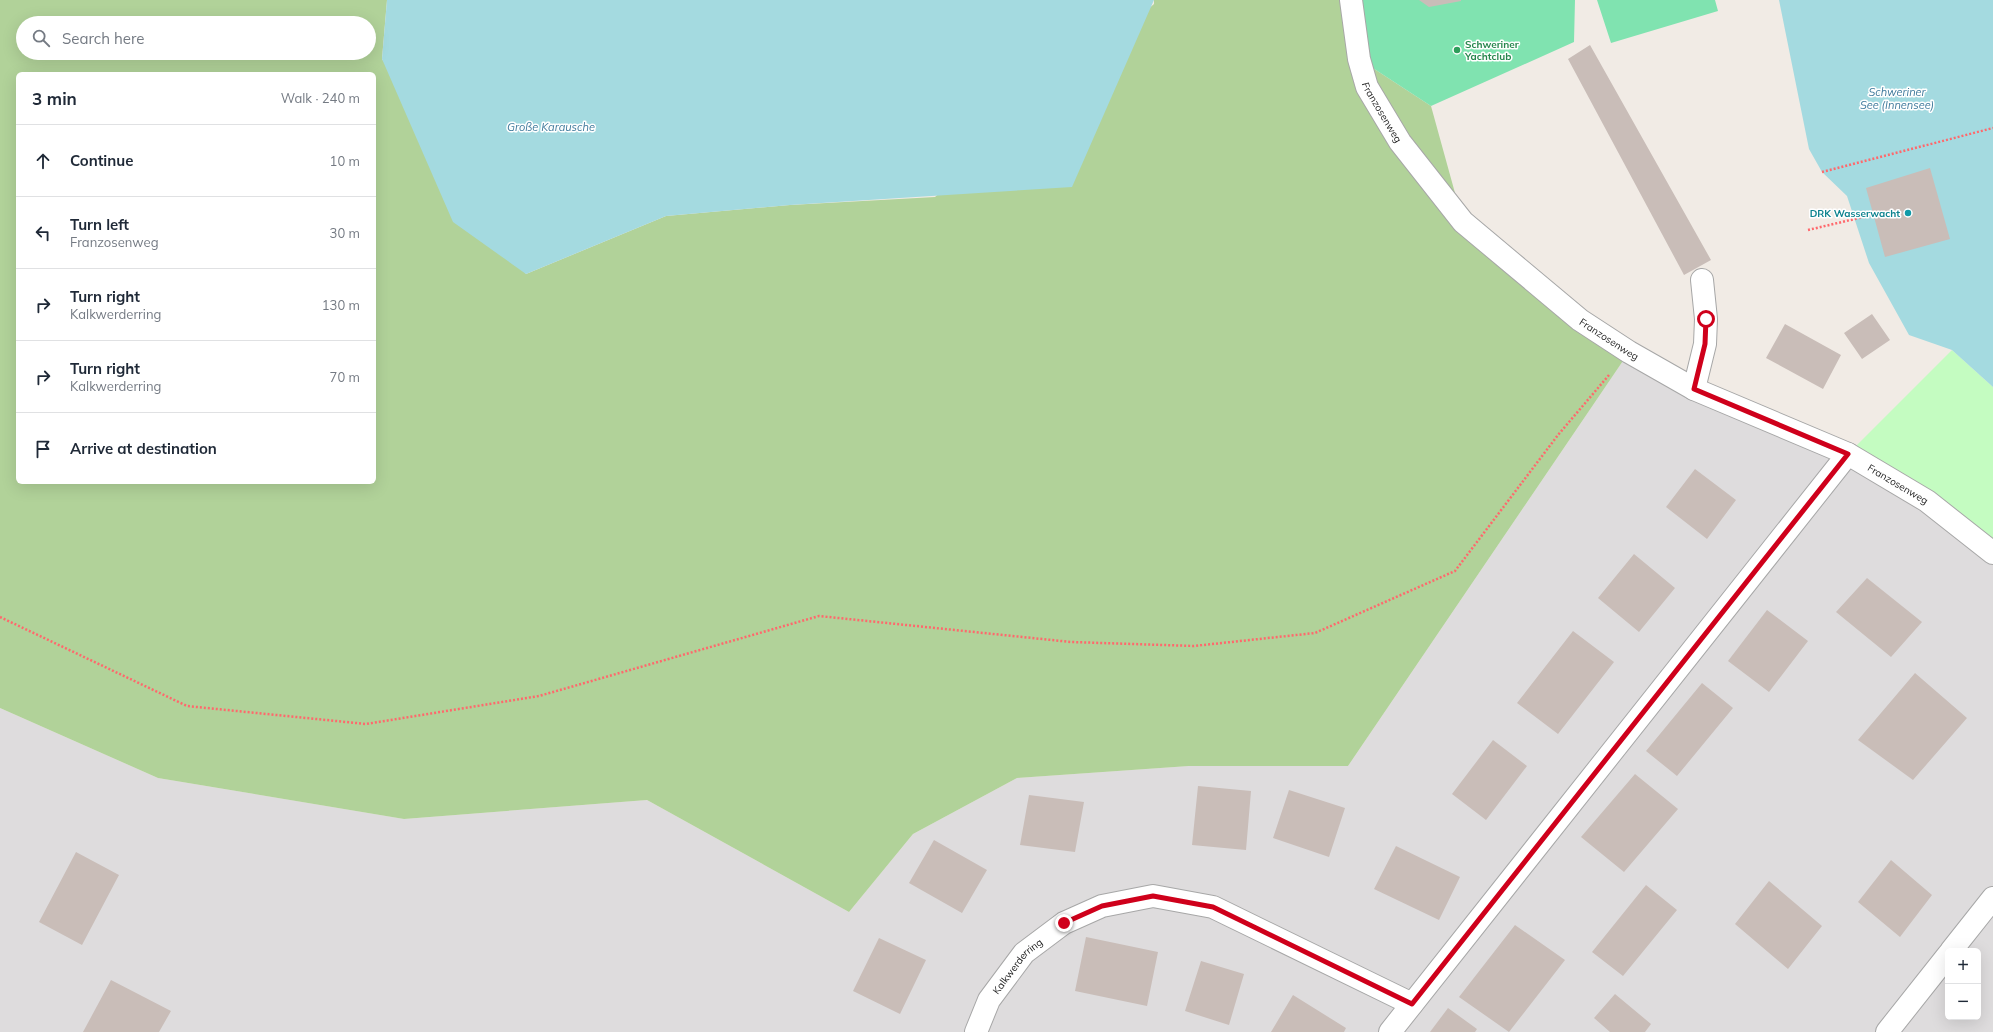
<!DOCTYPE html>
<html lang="en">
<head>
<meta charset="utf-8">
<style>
	:root { --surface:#fff; --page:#f2f2f3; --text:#1f2937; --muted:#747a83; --line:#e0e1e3 }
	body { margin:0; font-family:Mulish,sans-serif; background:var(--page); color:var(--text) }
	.controls { position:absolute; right:12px; bottom:12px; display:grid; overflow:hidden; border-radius:6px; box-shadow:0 4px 16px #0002 }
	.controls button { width:36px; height:36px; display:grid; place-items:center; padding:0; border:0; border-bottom:1px solid var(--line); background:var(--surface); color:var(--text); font:20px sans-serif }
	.stop { position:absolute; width:12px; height:12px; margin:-9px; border:3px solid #cf001b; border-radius:50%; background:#fff }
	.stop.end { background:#cf001b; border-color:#fff; box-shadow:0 1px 4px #0008 }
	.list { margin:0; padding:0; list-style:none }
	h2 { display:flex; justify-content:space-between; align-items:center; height:52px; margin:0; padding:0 16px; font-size:17px }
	h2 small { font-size:13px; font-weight:400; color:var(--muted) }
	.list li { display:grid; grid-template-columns:26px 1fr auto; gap:12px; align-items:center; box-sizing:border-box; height:72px; padding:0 16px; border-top:1px solid var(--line) }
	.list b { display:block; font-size:15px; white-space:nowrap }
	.list p { margin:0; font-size:13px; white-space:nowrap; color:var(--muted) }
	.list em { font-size:13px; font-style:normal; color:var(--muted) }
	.icon { flex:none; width:22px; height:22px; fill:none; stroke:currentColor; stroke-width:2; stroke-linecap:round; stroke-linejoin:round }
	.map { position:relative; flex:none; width:1993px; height:1032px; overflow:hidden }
	.search { position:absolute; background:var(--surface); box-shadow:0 4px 16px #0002; left:16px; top:16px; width:360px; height:44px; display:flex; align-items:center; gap:10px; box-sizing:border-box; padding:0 14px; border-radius:22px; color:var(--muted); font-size:15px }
	.panel { position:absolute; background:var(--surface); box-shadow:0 4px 16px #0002; left:16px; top:72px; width:360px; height:412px; border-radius:6px }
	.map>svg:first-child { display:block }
	.residential { fill:#dedcdd; fill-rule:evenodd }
	.forest { fill:#b1d299; fill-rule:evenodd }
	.park { fill:#c4fcc1 }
	.pitch { fill:#80e3b0 }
	.water { fill:#a4dae0 }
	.building { fill:#c9bdb8 }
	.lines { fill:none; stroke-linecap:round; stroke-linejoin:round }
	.minor-casing { stroke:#a7a7a7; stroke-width:24 }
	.path { stroke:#ff686c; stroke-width:2.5; stroke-dasharray:2 2; stroke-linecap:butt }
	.minor { stroke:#fff; stroke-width:22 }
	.route { stroke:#cf001b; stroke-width:5 }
	.leisure-dot { fill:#2e9e5b; stroke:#fff; stroke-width:1.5 }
	.culture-dot { fill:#0f9aa8; stroke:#fff; stroke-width:1.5 }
	.labels { text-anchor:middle; stroke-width:3; stroke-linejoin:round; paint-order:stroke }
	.leisure-label { font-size:10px; font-weight:bold; fill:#27864d; stroke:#fff; text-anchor:start }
	.street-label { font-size:10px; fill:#202020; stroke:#fff }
	.culture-label { font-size:10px; font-weight:bold; fill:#0d838f; stroke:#fff; text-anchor:end }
	.water-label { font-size:11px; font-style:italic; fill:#3f7a9c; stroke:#fff }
</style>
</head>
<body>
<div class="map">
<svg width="1993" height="1032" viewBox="0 0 1993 1032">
	<rect width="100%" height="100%" fill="#f1ebe5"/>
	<path class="residential" d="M1629 352 1848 454 1993 553V1032H0V708L158 778 404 819 647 800 849 912 913 834 1017 778 1189 766H1348ZM1948 951H1978V1017H1948Z"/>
	<path class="forest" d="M0 0H387L382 59 526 274 666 216 790 205 935 197 1154 4V0H1351L1359 59 1431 106 1463 222 1629 352 1348 766H1189L1017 778 913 834 849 912 647 800 404 819 158 778 0 708ZM23 23H369V53H23ZM18 74H374V482H18Z"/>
	<path class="park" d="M1952 350 1993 387V553L1848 454Z"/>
	<path class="pitch" d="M1351 0H1575L1574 42 1431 106 1359 59Z
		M1597 0H1715L1718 11 1611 43Z"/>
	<path class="water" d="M387 0H1154L1072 187 790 205 666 216 526 274 453 222 382 59Z
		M1779 0H1993V387L1952 350 1909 335 1869 263 1847 196 1822 172 1809 149Z"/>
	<path class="building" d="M1419 0H1461V1L1429 7Z
		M1590 45 1711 260 1684 275 1568 59Z
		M1930 168 1950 239 1885 257 1866 188Z
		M1872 314 1890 340 1862 359 1844 333Z
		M1785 324 1841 355 1823 389 1766 358Z
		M1695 469 1736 500 1707 539 1666 507Z
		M1634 554 1675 588 1639 632 1598 598Z
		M1867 578 1922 622 1891 657 1836 612Z
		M1767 610 1808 641 1769 692 1728 661Z
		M1573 631 1614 662 1558 734 1517 703Z
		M1915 673 1967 718 1913 780 1858 740Z
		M1702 683 1733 708 1677 776 1646 751Z
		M1493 740 1527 766 1486 820 1452 794Z
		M1635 774 1678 809 1624 872 1581 837Z
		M1198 786 1251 791 1246 850 1192 845Z
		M1289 790 1345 808 1329 857 1273 838Z
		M1029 795 1084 802 1075 852 1020 845Z
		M934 840 987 870 962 913 909 883Z
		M1396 846 1460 877 1439 920 1374 889Z
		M76 852 119 875 82 945 39 922Z
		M1891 860 1932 895 1900 937 1858 902Z
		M1769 881 1822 926 1788 969 1735 924Z
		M1646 885 1677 910 1623 976 1592 952Z
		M1515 925 1565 960 1509 1032 1459 997Z
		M1086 937 1158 952 1147 1006 1075 991Z
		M879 938 926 960 900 1014 853 991Z
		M1201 961 1244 974 1229 1025 1185 1011Z
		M111 980 171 1011 159 1032H83Z
		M1615 994 1651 1024 1645 1032H1610L1594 1018Z
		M1293 995 1346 1028 1344 1032H1271Z
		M1448 1008 1477 1029 1475 1032H1430Z"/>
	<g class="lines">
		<defs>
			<g id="minor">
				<path id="s1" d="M1351 0 1359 59 1367 87 1400 142 1463 222 1580 320 1629 352 1694 389 1848 454 1927 501 1993 553"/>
				<path d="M1694 389 1705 344 1706 319 1702 280"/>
				<path d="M1951 951 1993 898"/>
				<path id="s2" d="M976 1032 989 1000 1024 953 1064 923 1102 906 1153 896 1213 907 1412 1004"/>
				<path d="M1390 1032 1848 454"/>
				<path d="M1887 1032 1948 955"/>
			</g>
		</defs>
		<use href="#minor" class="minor-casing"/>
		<path class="path" d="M1822 172 1993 128
			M1808 230 1876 214
			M0 617 187 706 366 724 539 696 819 616 1071 642 1194 646 1315 633 1455 571 1558 435 1609 375"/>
		<use href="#minor" class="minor"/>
	</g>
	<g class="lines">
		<path class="route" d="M1064 923 1102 906 1153 896 1213 907 1412 1004 1848 454 1694 389 1705 344 1706 319"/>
	</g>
	<circle class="leisure-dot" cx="1457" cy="50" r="4"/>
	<circle class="culture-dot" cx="1908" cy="213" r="4"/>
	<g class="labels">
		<g class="leisure-label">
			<text x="1465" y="48">Schweriner<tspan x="1465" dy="12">Yachtclub</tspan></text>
		</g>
		<g class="street-label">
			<text dy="4" stroke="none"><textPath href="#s1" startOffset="118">Franzosenweg</textPath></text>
			<text dy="4" stroke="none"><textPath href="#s1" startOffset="442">Franzosenweg</textPath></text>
			<text dy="4" stroke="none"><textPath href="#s1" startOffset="766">Franzosenweg</textPath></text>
			<text dy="4" stroke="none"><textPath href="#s2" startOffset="79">Kalkwerderring</textPath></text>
		</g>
		<g class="culture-label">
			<text x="1900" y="217">DRK Wasserwacht</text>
		</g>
		<g class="water-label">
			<text x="1897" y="96">Schweriner<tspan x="1897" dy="13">See (Innensee)</tspan></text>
			<text x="551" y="131">Große Karausche</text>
		</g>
	</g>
</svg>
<div class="controls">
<button>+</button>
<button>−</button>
</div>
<div class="stop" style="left:1706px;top:319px"></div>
<div class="stop end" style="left:1064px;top:923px"></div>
<div class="search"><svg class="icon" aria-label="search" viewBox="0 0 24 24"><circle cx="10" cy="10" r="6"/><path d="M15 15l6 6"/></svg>Search here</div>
<section class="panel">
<h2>3 min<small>Walk · 240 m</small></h2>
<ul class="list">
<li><svg class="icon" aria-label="ahead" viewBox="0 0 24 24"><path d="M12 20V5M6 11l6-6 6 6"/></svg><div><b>Continue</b></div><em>10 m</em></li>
<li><svg class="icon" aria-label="left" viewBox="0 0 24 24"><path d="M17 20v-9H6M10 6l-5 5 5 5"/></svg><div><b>Turn left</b><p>Franzosenweg</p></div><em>30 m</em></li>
<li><svg class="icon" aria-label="right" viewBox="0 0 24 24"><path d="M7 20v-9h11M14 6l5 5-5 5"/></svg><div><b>Turn right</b><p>Kalkwerderring</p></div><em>130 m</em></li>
<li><svg class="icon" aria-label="right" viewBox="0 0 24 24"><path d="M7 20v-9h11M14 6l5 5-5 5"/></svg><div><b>Turn right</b><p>Kalkwerderring</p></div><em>70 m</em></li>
<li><svg class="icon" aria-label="arrive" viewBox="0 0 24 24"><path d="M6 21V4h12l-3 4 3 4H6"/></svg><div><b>Arrive at destination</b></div></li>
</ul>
</section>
</div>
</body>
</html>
